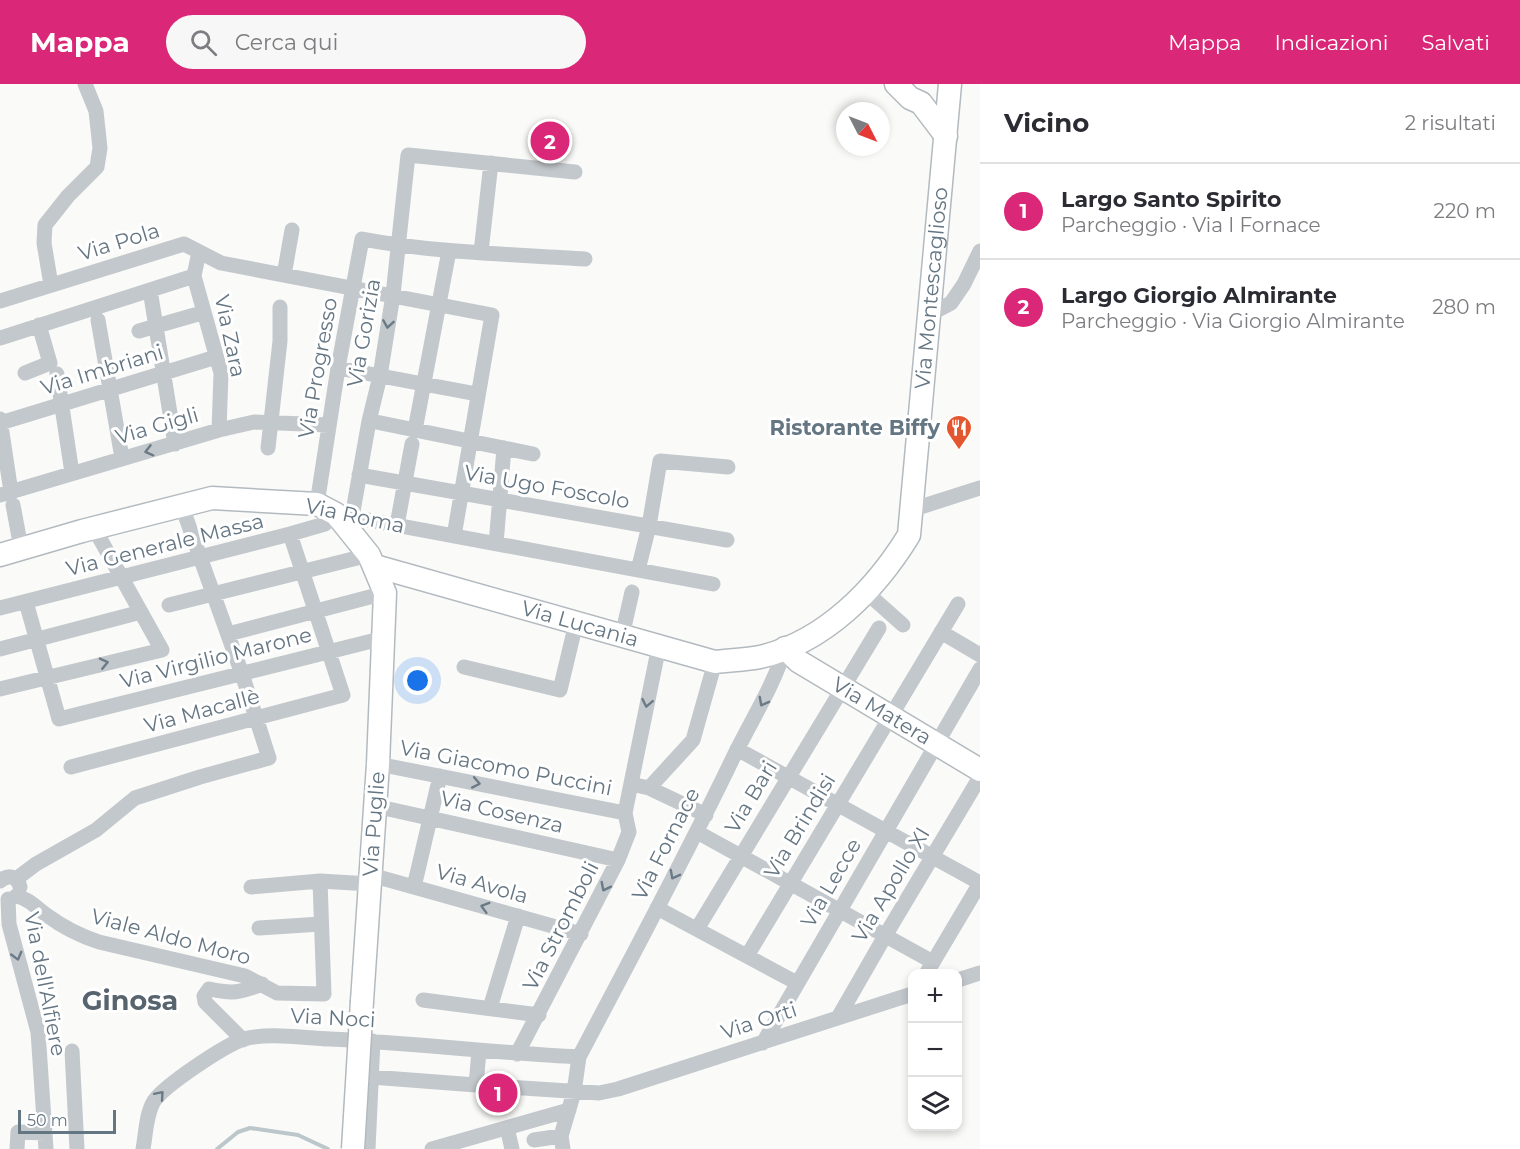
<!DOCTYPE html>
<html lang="it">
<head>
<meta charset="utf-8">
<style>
	:root { --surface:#fff; --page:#f7f7f7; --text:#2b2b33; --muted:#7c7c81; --line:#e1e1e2; --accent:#db2777 }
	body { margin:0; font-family:Montserrat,sans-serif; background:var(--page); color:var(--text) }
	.controls { position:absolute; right:18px; bottom:18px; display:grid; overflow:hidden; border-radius:12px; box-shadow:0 3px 9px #0003 }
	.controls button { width:54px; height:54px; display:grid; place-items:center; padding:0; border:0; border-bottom:2px solid var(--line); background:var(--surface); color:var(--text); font:30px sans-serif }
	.compass { position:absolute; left:836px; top:18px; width:54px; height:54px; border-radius:50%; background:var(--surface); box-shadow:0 3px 9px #0003; rotate:132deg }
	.scale { position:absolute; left:18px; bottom:15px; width:98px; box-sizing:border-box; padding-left:6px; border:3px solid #657683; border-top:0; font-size:16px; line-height:21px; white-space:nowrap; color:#657683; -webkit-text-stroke:4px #fff; paint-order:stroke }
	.you { position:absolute; left:418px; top:597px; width:21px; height:21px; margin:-15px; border:4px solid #fff; border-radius:50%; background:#1a73e8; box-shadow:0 0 0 9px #1a73e833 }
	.badge { display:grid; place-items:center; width:39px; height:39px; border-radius:50%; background:var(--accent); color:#fff; font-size:20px; font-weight:700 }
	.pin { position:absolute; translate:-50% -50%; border:3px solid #fff; box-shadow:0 2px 6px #0006 }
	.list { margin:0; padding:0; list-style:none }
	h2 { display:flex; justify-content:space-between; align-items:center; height:78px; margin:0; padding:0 24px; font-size:26px }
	h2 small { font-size:20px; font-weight:400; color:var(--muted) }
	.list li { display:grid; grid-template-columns:39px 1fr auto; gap:18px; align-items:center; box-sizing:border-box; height:96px; padding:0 24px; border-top:2px solid var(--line) }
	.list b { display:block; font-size:22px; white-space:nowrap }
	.list p { margin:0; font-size:20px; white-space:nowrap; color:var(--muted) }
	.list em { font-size:20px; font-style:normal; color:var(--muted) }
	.icon { flex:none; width:33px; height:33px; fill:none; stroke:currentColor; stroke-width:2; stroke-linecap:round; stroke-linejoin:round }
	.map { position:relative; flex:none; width:980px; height:1065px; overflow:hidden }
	header { display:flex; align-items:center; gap:36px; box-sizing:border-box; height:84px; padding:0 30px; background:var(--accent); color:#fff }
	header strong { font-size:28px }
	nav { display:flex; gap:33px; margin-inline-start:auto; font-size:21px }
	.search { width:420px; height:54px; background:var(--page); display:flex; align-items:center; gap:15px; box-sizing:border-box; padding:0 21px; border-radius:33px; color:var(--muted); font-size:22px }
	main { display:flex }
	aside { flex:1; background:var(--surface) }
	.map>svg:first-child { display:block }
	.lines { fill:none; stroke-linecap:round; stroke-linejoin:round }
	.stream { stroke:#bbc7cb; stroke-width:4 }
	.secondary-casing { stroke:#b3babf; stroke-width:25 }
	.street { stroke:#c3c8cc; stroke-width:15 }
	.secondary { stroke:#fff; stroke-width:22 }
	.secondary-bridge-casing { stroke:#b3babf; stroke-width:25; stroke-linecap:butt }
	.secondary-bridge { stroke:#fff; stroke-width:22 }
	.oneway { stroke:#6a7a87 }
	.labels { text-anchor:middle; stroke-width:6; stroke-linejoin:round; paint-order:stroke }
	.street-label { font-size:21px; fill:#657683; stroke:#fff }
	.poi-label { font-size:21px; font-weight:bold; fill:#657683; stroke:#fff; text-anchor:end }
	.district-label { font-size:27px; font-weight:bold; fill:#57646e; stroke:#fff }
</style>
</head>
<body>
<header>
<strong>Mappa</strong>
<div class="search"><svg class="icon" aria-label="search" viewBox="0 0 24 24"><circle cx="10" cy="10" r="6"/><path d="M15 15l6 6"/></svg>Cerca qui</div>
<nav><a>Mappa</a><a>Indicazioni</a><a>Salvati</a></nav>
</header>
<main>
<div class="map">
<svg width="980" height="1065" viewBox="0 0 980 1065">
	<rect width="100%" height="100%" fill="#fafaf8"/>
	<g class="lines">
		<path class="stream" d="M217 1065 238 1048 250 1044 298 1051 328 1065"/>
		<defs>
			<g id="secondary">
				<path d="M896 0 910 14 921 19 946 52"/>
				<path d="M0 471 82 447 212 414 317 420 336 430 369 471 385 509 378 680 362 917"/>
				<path id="s1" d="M375 482 715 578C730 576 746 576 760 573 825 558 876 505 909 451L950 0"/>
				<path id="s2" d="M785 564 798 577 980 686"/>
			</g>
		</defs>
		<use href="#secondary" class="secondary-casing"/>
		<path class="street" d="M199 168 194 192 221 289 219 346
			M481 168 491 79
			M284 191 292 146
			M51 201 44 159 45 141 68 112 97 83 100 64 96 27 85 0
			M150 206 175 360
			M0 217 184 160 221 179 492 231 454 452
			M930 230 951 219 964 200 980 167
			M98 236 122 374
			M139 247 198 230
			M0 254 194 192
			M338 284 477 310
			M25 289 50 279 39 241
			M57 290 72 389
			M0 335 11 408
			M376 338 533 370
			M0 339 216 273
			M415 346 449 167
			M268 364 280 257V223
			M359 391 727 456
			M0 411 219 346 254 338 329 341
			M317 420 338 284 362 155C436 169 510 170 585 175
			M13 421 21 464
			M911 426 980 404
			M352 433 369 337 380 292 393 211 408 71 575 88
			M397 441 412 360
			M496 460 504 364
			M638 486 649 442 660 377 728 383
			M867 509 903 541
			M26 518 59 635 384 554
			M169 521 369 471
			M0 524 290 450 325 440 336 430 713 500
			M941 548 980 571
			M228 550 385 509
			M622 552 632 508
			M0 565 141 528
			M464 583 560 606 576 539
			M0 605 162 566 94 444
			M737 665 980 799
			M378 680 625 729
			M71 683 343 611 290 450
			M640 702 649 704 706 731
			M649 704 693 656 715 578
			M375 722 618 776
			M697 748 933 878
			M371 791 581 850
			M16 795 36 780 96 746 135 714 200 693 269 674 242 590 185 431V419
			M0 797C8 790 18 792 20 803
			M251 803 320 797 370 800
			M414 803 440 692
			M16 812C30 815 36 824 48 832 64 844 81 852 99 858L245 892 277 909 324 910 320 797
			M8 815 9 840 38 948 46 1065
			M657 824 797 899
			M259 844 321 840
			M697 845 879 544
			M747 872 958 520
			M926 890 980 799
			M958 896 980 889
			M423 916 539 931
			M490 924 518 832
			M839 932 885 852 980 693
			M243 956 205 918 204 912 209 905C232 910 240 909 262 900
			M763 959 980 585
			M72 967 77 1065
			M479 967 476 1001 599 1009 618 1005 912 910
			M517 970 618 776 629 748 625 729 659 562
			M371 993 476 1001
			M508 1048 512 1065
			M534 1056 561 1052
			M17 1065 18 1048 45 1049
			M143 1065C146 1049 146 1030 154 1017 165 1001 225 961 244 955 271 948 302 954 330 955 413 959 496 969 579 973
			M368 1065 373 957
			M432 1065 569 1026
			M563 1065 561 1052 574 1008 579 973C631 874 684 776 732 676 750 638 773 604 785 564"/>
		<use href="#secondary" class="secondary"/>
		<defs>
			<path id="secondary-bridge" d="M353 1065 362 917"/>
		</defs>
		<use href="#secondary-bridge" class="secondary-bridge-casing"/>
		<use href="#secondary-bridge" class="secondary-bridge"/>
	</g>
	<defs><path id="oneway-chevron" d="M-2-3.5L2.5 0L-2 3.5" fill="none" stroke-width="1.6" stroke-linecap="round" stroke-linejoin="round" transform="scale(1.5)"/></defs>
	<g class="oneway">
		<use href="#oneway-chevron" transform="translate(388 240) rotate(99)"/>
		<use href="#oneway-chevron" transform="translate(149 367) rotate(165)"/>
		<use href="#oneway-chevron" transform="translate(104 579) rotate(-13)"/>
		<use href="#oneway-chevron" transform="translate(763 618) rotate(118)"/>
		<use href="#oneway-chevron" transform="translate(647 619) rotate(101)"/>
		<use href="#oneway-chevron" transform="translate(476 699) rotate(11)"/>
		<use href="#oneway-chevron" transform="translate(674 791) rotate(118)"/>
		<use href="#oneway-chevron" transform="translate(605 803) rotate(117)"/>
		<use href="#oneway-chevron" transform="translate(485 823) rotate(-164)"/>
		<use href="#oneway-chevron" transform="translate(17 872) rotate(75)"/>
		<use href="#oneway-chevron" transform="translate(160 1011) rotate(-49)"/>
	</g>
	<defs>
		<symbol id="restaurant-pin" viewBox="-11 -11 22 30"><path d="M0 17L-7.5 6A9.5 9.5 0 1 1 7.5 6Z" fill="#e4572e" stroke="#fff"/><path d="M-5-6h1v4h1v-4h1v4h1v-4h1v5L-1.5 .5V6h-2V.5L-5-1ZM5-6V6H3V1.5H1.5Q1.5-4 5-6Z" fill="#fff"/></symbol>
	</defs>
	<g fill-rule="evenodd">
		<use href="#restaurant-pin" x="944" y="329" width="30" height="40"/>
	</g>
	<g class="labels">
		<g class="street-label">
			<text transform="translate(119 158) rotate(-17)" y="7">Via Pola</text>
			<text dy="7" stroke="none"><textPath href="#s1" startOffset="844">Via Montescaglioso</textPath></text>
			<text transform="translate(364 249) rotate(-80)" y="7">Via Gorizia</text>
			<text transform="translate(230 252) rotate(78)" y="7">Via Zara</text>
			<text transform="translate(318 284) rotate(-80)" y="7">Via Progresso</text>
			<text transform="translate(102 286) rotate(-17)" y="7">Via Imbriani</text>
			<text transform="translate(157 342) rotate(-16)" y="7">Via Gigli</text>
			<text transform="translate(547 403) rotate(10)" y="7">Via Ugo Foscolo</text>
			<text transform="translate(355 432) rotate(12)" y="7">Via Roma</text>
			<text transform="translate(165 461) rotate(-14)" y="7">Via Generale Massa</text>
			<text dy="7" stroke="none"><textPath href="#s1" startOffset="213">Via Lucania</textPath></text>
			<text transform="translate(216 574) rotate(-14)" y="7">Via Virgilio Marone</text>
			<text transform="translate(202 627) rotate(-15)" y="7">Via Macallè</text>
			<text dy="7" stroke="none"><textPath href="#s2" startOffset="116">Via Matera</textPath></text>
			<text transform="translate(506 684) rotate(11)" y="7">Via Giacomo Puccini</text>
			<text transform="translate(751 713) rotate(-59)" y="7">Via Bari</text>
			<text transform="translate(502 728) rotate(13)" y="7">Via Cosenza</text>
			<text transform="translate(374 740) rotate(-86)" y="7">Via Puglie</text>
			<text transform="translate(800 742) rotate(-59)" y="7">Via Brindisi</text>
			<text transform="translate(666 760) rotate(-63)" y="7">Via Fornace</text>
			<text transform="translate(831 799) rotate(-60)" y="7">Via Lecce</text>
			<text transform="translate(482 800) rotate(16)" y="7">Via Avola</text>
			<text transform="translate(891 801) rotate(-59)" y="7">Via Apollo XI</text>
			<text transform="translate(561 842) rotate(-63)" y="7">Via Stromboli</text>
			<text transform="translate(171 853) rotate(15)" y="7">Viale Aldo Moro</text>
			<text transform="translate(45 900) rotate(79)" y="7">Via dell'Alfiere</text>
			<text transform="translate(333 934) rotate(3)" y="7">Via Noci</text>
			<text transform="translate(759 937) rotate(-18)" y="7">Via Orti</text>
		</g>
		<g class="poi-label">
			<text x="940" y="351">Ristorante Biffy</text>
		</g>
		<g class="district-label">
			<text x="130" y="926">Ginosa</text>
		</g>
	</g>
</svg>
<div class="controls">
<button>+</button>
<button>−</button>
<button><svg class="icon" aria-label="layers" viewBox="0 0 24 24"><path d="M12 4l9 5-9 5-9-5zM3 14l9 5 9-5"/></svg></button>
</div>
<svg class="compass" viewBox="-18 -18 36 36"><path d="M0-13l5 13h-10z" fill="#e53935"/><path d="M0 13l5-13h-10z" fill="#7c7c81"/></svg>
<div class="scale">50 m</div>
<div class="you"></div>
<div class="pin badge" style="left:498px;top:1009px">1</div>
<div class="pin badge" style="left:550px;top:57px">2</div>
</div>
<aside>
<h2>Vicino<small>2 risultati</small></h2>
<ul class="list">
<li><span class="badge">1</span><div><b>Largo Santo Spirito</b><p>Parcheggio · Via I Fornace</p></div><em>220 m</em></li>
<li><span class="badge">2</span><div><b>Largo Giorgio Almirante</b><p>Parcheggio · Via Giorgio Almirante</p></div><em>280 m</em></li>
</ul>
</aside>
</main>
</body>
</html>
